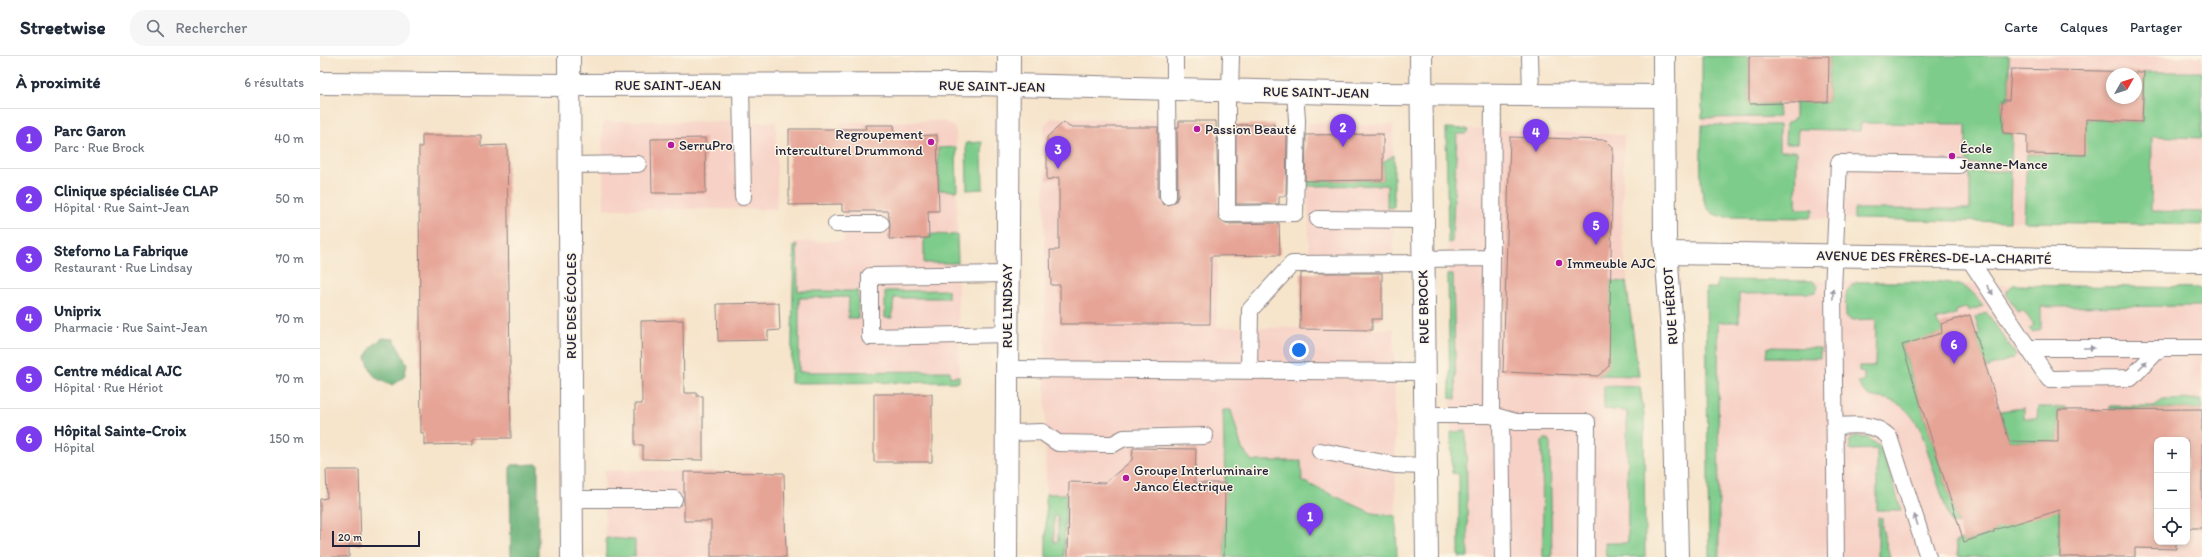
<!DOCTYPE html>
<html lang="fr">
<head>
<meta charset="utf-8">
<style>
	:root { --surface:#fff; --page:#f6f6f7; --text:#1f2937; --muted:#747a83; --line:#e0e1e3; --accent:#7c3aed }
	body { margin:0; font-family:Itim,sans-serif; background:var(--page); color:var(--text) }
	.controls { position:absolute; right:12px; bottom:12px; display:grid; overflow:hidden; border-radius:8px; box-shadow:0 2px 6px #0003 }
	.controls button { width:36px; height:36px; display:grid; place-items:center; padding:0; border:0; border-bottom:1px solid var(--line); background:var(--surface); color:var(--text); font:20px sans-serif }
	.compass { position:absolute; left:1786px; top:12px; width:36px; height:36px; border-radius:50%; background:var(--surface); box-shadow:0 2px 6px #0003; rotate:51deg }
	.scale { position:absolute; left:12px; bottom:10px; width:88px; box-sizing:border-box; padding-left:4px; border:2px solid #22223b; border-top:0; font-size:11px; line-height:14px; white-space:nowrap; color:#22223b; -webkit-text-stroke:3px #fcf5e5; paint-order:stroke }
	.you { position:absolute; left:979px; top:294px; width:14px; height:14px; margin:-10px; border:3px solid #fff; border-radius:50%; background:#1a73e8; box-shadow:0 0 0 6px #1a73e833 }
	.badge { display:grid; place-items:center; width:26px; height:26px; border-radius:50%; background:var(--accent); color:#fff; font-size:13px; font-weight:700 }
	.pin { position:absolute; translate:-50% -33px; filter:drop-shadow(0 1px 2px #0008) }
	.pin::after { content:''; position:absolute; top:21px; width:14px; height:12px; background:inherit; clip-path:polygon(0 0,100% 0,50% 100%) }
	.list { margin:0; padding:0; list-style:none }
	h2 { display:flex; justify-content:space-between; align-items:center; height:52px; margin:0; padding:0 16px; font-size:17px }
	h2 small { font-size:13px; font-weight:400; color:var(--muted) }
	.list li { display:grid; grid-template-columns:26px 1fr auto; gap:12px; align-items:center; box-sizing:border-box; height:60px; padding:0 16px; border-top:1px solid var(--line) }
	.list b { display:block; font-size:15px; white-space:nowrap }
	.list p { margin:0; font-size:13px; white-space:nowrap; color:var(--muted) }
	.list em { font-size:13px; font-style:normal; color:var(--muted) }
	.icon { flex:none; width:22px; height:22px; fill:none; stroke:currentColor; stroke-width:2; stroke-linecap:round; stroke-linejoin:round }
	.map { position:relative; flex:none; width:1882px; height:501px; overflow:hidden }
	header { display:flex; align-items:center; gap:24px; box-sizing:border-box; height:56px; padding:0 20px; background:var(--surface); border-bottom:1px solid var(--line) }
	header strong { font-size:19px }
	nav { display:flex; gap:22px; margin-inline-start:auto; font-size:14px }
	.search { width:280px; height:36px; background:var(--page); display:flex; align-items:center; gap:10px; box-sizing:border-box; padding:0 14px; border-radius:16px; color:var(--muted); font-size:15px }
	main { display:flex }
	aside { flex:1; background:var(--surface) }
	.map>svg:first-child { display:block }
	.built { fill:#f7d1c6; fill-rule:evenodd }
	.green { fill:#7ecc8b; stroke:#507763; fill-rule:evenodd }
	.forest { fill:#66b077; stroke:#446959 }
	.building { fill:#e6a496; fill-rule:evenodd }
	.lines { fill:none; stroke-linecap:round; stroke-linejoin:round }
	.service-casing { stroke:#8c8383; stroke-width:18 }
	.minor-casing { stroke:#8c8383; stroke-width:24 }
	.tertiary-casing { stroke:#8c8383; stroke-width:24 }
	.service { stroke:#fff; stroke-width:16 }
	.minor { stroke:#fff; stroke-width:22 }
	.tertiary { stroke:#fff; stroke-width:22 }
	.oneway { fill:#9c9ca7 }
	.poi-dot { fill:#b5179e; stroke:#fcf5e5; stroke-width:1.5 }
	.labels { text-anchor:middle; stroke-width:3; stroke-linejoin:round; paint-order:stroke }
	.street-label { font-size:14px; fill:#22223b; stroke:#fcf5e5 }
	.poi-label { font-size:14px; fill:#22223b; stroke:#fcf5e5; text-anchor:start }
</style>
</head>
<body>
<header>
<strong>Streetwise</strong>
<div class="search"><svg class="icon" aria-label="search" viewBox="0 0 24 24"><circle cx="10" cy="10" r="6"/><path d="M15 15l6 6"/></svg>Rechercher</div>
<nav><a>Carte</a><a>Calques</a><a>Partager</a></nav>
</header>
<main>
<aside>
<h2>À proximité<small>6 résultats</small></h2>
<ul class="list">
<li><span class="badge">1</span><div><b>Parc Garon</b><p>Parc · Rue Brock</p></div><em>40 m</em></li>
<li><span class="badge">2</span><div><b>Clinique spécialisée CLAP</b><p>Hôpital · Rue Saint-Jean</p></div><em>50 m</em></li>
<li><span class="badge">3</span><div><b>Steforno La Fabrique</b><p>Restaurant · Rue Lindsay</p></div><em>70 m</em></li>
<li><span class="badge">4</span><div><b>Uniprix</b><p>Pharmacie · Rue Saint-Jean</p></div><em>70 m</em></li>
<li><span class="badge">5</span><div><b>Centre médical AJC</b><p>Hôpital · Rue Hériot</p></div><em>70 m</em></li>
<li><span class="badge">6</span><div><b>Hôpital Sainte-Croix</b><p>Hôpital</p></div><em>150 m</em></li>
</ul>
</aside>
<div class="map">
<svg width="1882" height="501" viewBox="0 0 1882 501">
	<rect width="100%" height="100%" fill="#fcf5e5"/>
	<filter id="ink" filterUnits="userSpaceOnUse"><feTurbulence type="fractalNoise" baseFrequency=".025" numOctaves="2"/><feDisplacementMap in="SourceGraphic" scale="8" xChannelSelector="R" yChannelSelector="G"/><feConvolveMatrix kernelMatrix="1 2 1 2 8 2 1 2 1" color-interpolation-filters="sRGB"/></filter>
	<filter id="wash" filterUnits="userSpaceOnUse"><feTurbulence type="fractalNoise" baseFrequency=".012" numOctaves="4" result="noise"/><feDisplacementMap in="SourceGraphic" scale="16" xChannelSelector="R" yChannelSelector="G"/><feGaussianBlur stdDeviation="0.9" result="paint"/><feColorMatrix in="noise" values="0 0 0 0 0 0 0 0 0 0 0 0 0 0 0 0 0 1.4 0 .05"/><feComposite in="paint" operator="in"/></filter>
	<g filter="url(#wash)">
		<rect width="100%" height="100%" fill="#f6e4cb"/>
		<path class="built" d="M1382 0H1882V169L1405 161 1396 159 1389 155 1383 141ZM1792 18H1816V42H1792Z
			M731 62 896 65 897 271 1074 273 1076 460 905 438 904 501H726L724 80V70Z
			M289 65 456 66 457 153H284L282 71 284 66Z
			M623 65 633 70 636 76 639 326 471 327 474 186 524 185 520 66Z
			M987 67 1073 69 1074 197 989 198Z
			M1126 72 1304 79 1302 180 1324 359 1325 501H1139V418L1132 417Z
			M1397 224 1624 226 1638 228 1882 232V501H1389L1386 232H1397ZM1837 384H1867V486H1837Z
			M284 414 464 417 466 501H286Z"/>
		<path class="green" d="M1382 0H1429V48H1458L1459 61 1382 62Z
			M1509 0H1689V44H1682L1683 77 1692 78 1691 108H1649L1650 105H1646V68L1541 67 1540 75 1478 73 1477 88H1465L1466 68 1475 62V46H1508Z
			M1824 16H1882V82L1832 80 1831 155 1882 156V169L1704 166 1707 98 1765 99 1766 63 1822 66Z
			M1382 69H1459V95H1477L1476 153H1494L1490 162 1405 161C1399 160 1393 159 1389 154 1376 140 1382 88 1382 69Z
			M1126 72 1147 73 1148 76 1146 78H1137L1132 186 1128 187Z
			M662 86 663 133 647 134 646 87Z
			M636 91 637 135 619 134 618 92Z
			M1074 99V151L1067 152V129L988 130 987 105 996 125 1063 124V106Z
			M1650 115H1691L1690 166 1534 163V153H1650Z
			M609 178 637 179 638 207H604V182H609Z
			M477 189 478 235H538V262H528L529 241 479 242V316L630 315V321L639 320V326L471 327 474 190Z
			M1128 219H1133L1136 343 1130 342Z
			M1397 224 1493 225 1498 231 1496 236 1489 237 1419 238V266H1398L1399 501H1389L1386 232H1397Z
			M1290 225 1306 226 1319 320 1278 319Z
			M1537 226H1624C1645 229 1651 232 1663 250L1648 255 1647 251 1636 255V258L1616 264 1624 277 1582 289 1638 467 1631 468 1601 375C1595 364 1587 351 1574 346 1558 338 1547 347 1538 326H1544V316L1539 315V310H1555L1556 263 1530 264 1526 260C1526 244 1522 235 1537 226Z
			M1693 229 1882 232V250L1721 251V273L1713 276 1709 273 1714 269 1703 254 1698 256 1687 239V235Z
			M628 234V242H574L572 262H565V235Z
			M1667 257 1696 299 1693 302 1666 312 1656 279 1660 278 1655 261Z
			M1448 291 1500 292V302L1447 301Z
			M1284 330 1320 331 1324 359 1325 501H1286L1285 487H1308L1307 355 1284 353Z
			M1882 343V353H1790V350H1834L1843 344Z
			M1718 351H1745V354H1738V386L1689 385 1680 355 1704 352V362H1717Z
			M903 354H911L922 393 932 405H981L982 425 1052 457 1076 460 1077 501H904L905 427Z
			M1146 375 1148 501H1139V418L1132 417 1131 376Z
			M1537 380 1548 382 1562 392 1581 454H1557V393L1530 394V384Z
			M1225 383H1228L1230 386 1232 501H1223L1222 386Z
			M726 438H746L744 501H726ZM738 460V485L734 486V461Z
			M1740 443V501H1639L1635 486 1642 483 1644 486 1674 476V474Z
			M1558 461 1562 462V472L1570 501H1558Z
			M286 482 315 484V501H286Z"/>
		<path class="forest" d="M63 282 74 283 87 308 84 321 72 329C54 323 52 320 46 302L52 290Z
			M218 408V501H191L190 412 192 409Z"/>
		<g id="blocks">
			<path class="building" d="M1429 0H1509L1508 46 1429 48Z
				M1691 13 1824 16 1822 66 1766 63V99L1707 98V79L1683 77 1682 44H1689ZM1792 18H1816V42H1792Z
				M859 65H896L899 162 907 168 959 167 960 199 891 200 890 268H740V229H731L730 194H739V121L727 124V81L744 66 749 71H838V140L843 148 848 149 856 145 858 140 857 71H859Z
				M954 68V73H966L967 79 966 140H959V148H916V69Z
				M545 69H574L575 80 617 79 619 155H608L609 182 569 183 570 168 568 155H522V148L469 149V73H546Z
				M1063 78V124L985 125 986 79Z
				M102 79H161V90L187 89 191 382H153V388L104 389V377H101L99 145V91H102Z
				M1190 81 1286 84 1293 91 1289 310 1278 320 1183 316Z
				M385 82 386 137H332L331 83Z
				M981 217H1062V263H1052V274L980 273Z
				M459 247 460 274 448 275V284L398 285 397 248Z
				M1650 259 1689 385 1738 386V354L1882 353V472H1867V384H1837V486H1856V493L1815 492V501H1740V454L1674 474V476L1644 486 1582 289 1622 277 1621 268Z
				M363 264 364 337H377V340H383V404L323 403V389H315V348H322L321 265Z
				M554 338H612V406H554Z
				M813 392 876 393 875 427H905L904 501H748L749 426 785 427 812 404Z
				M6 414H39L41 489H29V501H0V443L7 442Z
				M364 416 464 417 466 501H391V465H364Z"/>
		</g>
	</g>
	<g filter="url(#ink)">
		<use href="#blocks" fill-opacity="0" stroke="#8c8383" stroke-width="1"/>
		<g class="lines">
			<defs>
				<path id="service" d="M855 0V34
					M1210 0 1211 39
					M421 29 423 141
					M847 34 848 140
					M907 35V158L975 157 977 64 975 36
					M910 35 911 0
					M250 109 318 108
					M998 163 1102 164
					M516 168H561
					M1648 201 1708 292H1882
					M1103 203 1172 202
					M687 278 550 281V220L687 218
					M1708 292 1729 323 1811 322 1840 292
					M687 313 1104 316
					M929 315 930 254 972 208 1103 207
					M1105 359H1171L1196 366H1267L1266 501
					M1171 359 1173 38
					M1181 362 1183 501
					M1515 370C1534 369 1554 366 1569 381L1608 501
					M687 377 722 376 738 387 786 388H793L804 382 885 380
					M1000 395 1075 409 1106 410
					M252 443H354
					M1516 501 1513 234 1519 107 1639 109"/>
				<path id="minor" d="M249 0 252 501
					M0 27 249 29 655 28 1061 38 1344 40
					M1346 197 1882 205"/>
				<path id="tertiary" d="M1101 0 1107 501
					M1344 0 1345 182 1352 274 1357 501
					M686 501 689 0"/>
			</defs>
			<use href="#service" class="service-casing"/>
			<use href="#minor" class="minor-casing"/>
			<use href="#tertiary" class="tertiary-casing"/>
			<use href="#service" class="service"/>
			<use href="#minor" class="minor"/>
			<use href="#tertiary" class="tertiary"/>
		</g>
		<defs><path id="oneway-solid" d="M-6-.8H1V-3.2L6.5 0L1 3.2V.8H-6Z"/></defs>
		<g class="oneway">
			<use href="#oneway-solid" transform="translate(1670 234) rotate(57)"/>
			<use href="#oneway-solid" transform="translate(1513 238) rotate(-90)"/>
			<use href="#oneway-solid" transform="translate(1769 292)"/>
			<use href="#oneway-solid" transform="translate(1823 309) rotate(-46)"/>
			<use href="#oneway-solid" transform="translate(1596 464) rotate(-108)"/>
		</g>
	</g>
	<g class="poi-dot">
		<circle cx="877" cy="73" r="4"/>
		<circle cx="611" cy="86" r="4"/>
		<circle cx="351" cy="89" r="4"/>
		<circle cx="1632" cy="100" r="4"/>
		<circle cx="1239" cy="207" r="4"/>
		<circle cx="806" cy="422" r="4"/>
	</g>
	<g class="labels">
		<g class="street-label">
			<text x="348" y="34">RUE SAINT-JEAN</text>
			<text transform="translate(672 30) rotate(1)" y="5">RUE SAINT-JEAN</text>
			<text transform="translate(996 36) rotate(1)" y="5">RUE SAINT-JEAN</text>
			<text transform="translate(1614 201) rotate(1)" y="5">AVENUE DES FRÈRES-DE-LA-CHARITÉ</text>
			<text transform="translate(251 250) rotate(-90)" y="5">RUE DES ÉCOLES</text>
			<text transform="translate(687 250) rotate(-90)" y="5">RUE LINDSAY</text>
			<text transform="translate(1350 250) rotate(-94)" y="5">RUE HÉRIOT</text>
			<text transform="translate(1103 251) rotate(-91)" y="5">RUE BROCK</text>
		</g>
		<g class="poi-label">
			<text x="885" y="78">Passion Beauté</text>
			<text x="603" y="83" text-anchor="end">Regroupement<tspan x="603" dy="16">interculturel Drummond</tspan></text>
			<text x="359" y="94">SerruPro</text>
			<text x="1640" y="97">École<tspan x="1640" dy="16">Jeanne-Mance</tspan></text>
			<text x="1247" y="212">Immeuble AJC</text>
			<text x="814" y="419">Groupe Interluminaire<tspan x="814" dy="16">Janco Électrique</tspan></text>
		</g>
	</g>
</svg>
<div class="controls">
<button>+</button>
<button>−</button>
<button><svg class="icon" aria-label="locate" viewBox="0 0 24 24"><circle cx="12" cy="12" r="6"/><path d="M12 2v4M12 18v4M2 12h4M18 12h4"/></svg></button>
</div>
<svg class="compass" viewBox="-18 -18 36 36"><path d="M0-13l5 13h-10z" fill="#e53935"/><path d="M0 13l5-13h-10z" fill="#747a83"/></svg>
<div class="scale">20 m</div>
<div class="you"></div>
<div class="pin badge" style="left:990px;top:480px">1</div>
<div class="pin badge" style="left:1023px;top:91px">2</div>
<div class="pin badge" style="left:738px;top:113px">3</div>
<div class="pin badge" style="left:1216px;top:96px">4</div>
<div class="pin badge" style="left:1276px;top:189px">5</div>
<div class="pin badge" style="left:1634px;top:308px">6</div>
</div>
</main>
</body>
</html>
